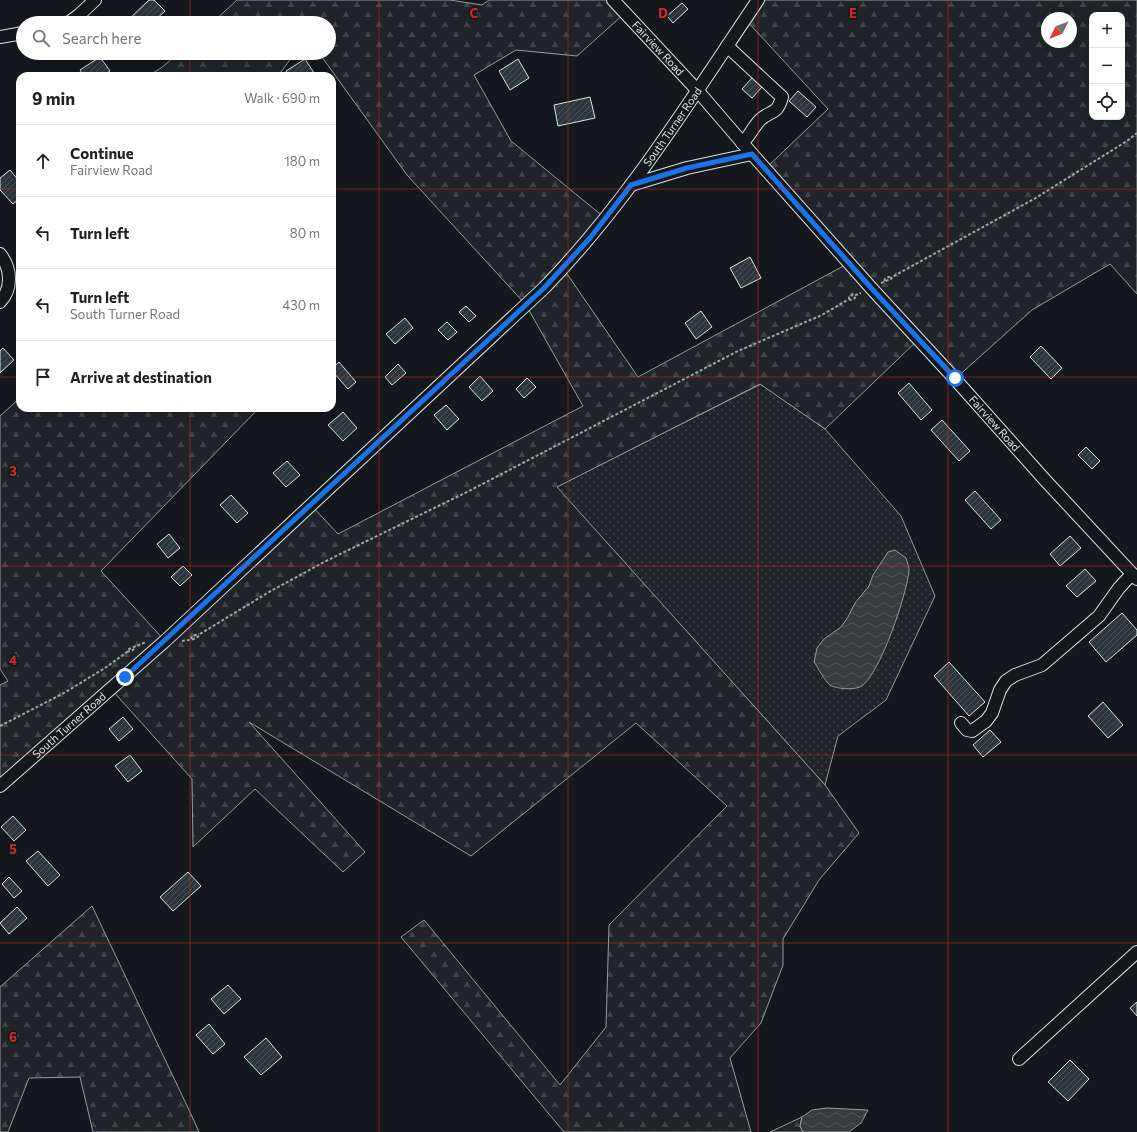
<!DOCTYPE html>
<html lang="en">
<head>
<meta charset="utf-8">
<style>
	:root { --surface:#fff; --page:#f2f2f2; --text:#202124; --muted:#757577; --line:#e0e0e0 }
	body { margin:0; font-family:Commissioner,sans-serif; background:var(--page); color:var(--text) }
	.controls { position:absolute; right:12px; top:12px; display:grid; overflow:hidden; border-radius:8px; box-shadow:0 2px 10px #0003 }
	.controls button { width:36px; height:36px; display:grid; place-items:center; padding:0; border:0; border-bottom:1px solid var(--line); background:var(--surface); color:var(--text); font:20px sans-serif }
	.compass { position:absolute; left:1041px; top:12px; width:36px; height:36px; border-radius:50%; background:var(--surface); box-shadow:0 2px 10px #0003; rotate:228deg }
	.stop { position:absolute; width:12px; height:12px; margin:-9px; border:3px solid #1a73e8; border-radius:50%; background:#fff }
	.stop.end { background:#1a73e8; border-color:#fff; box-shadow:0 1px 4px #0008 }
	.list { margin:0; padding:0; list-style:none }
	h2 { display:flex; justify-content:space-between; align-items:center; height:52px; margin:0; padding:0 16px; font-size:17px }
	h2 small { font-size:13px; font-weight:400; color:var(--muted) }
	.list li { display:grid; grid-template-columns:26px 1fr auto; gap:12px; align-items:center; box-sizing:border-box; height:72px; padding:0 16px; border-top:1px solid var(--line) }
	.list b { display:block; font-size:15px; white-space:nowrap }
	.list p { margin:0; font-size:13px; white-space:nowrap; color:var(--muted) }
	.list em { font-size:13px; font-style:normal; color:var(--muted) }
	.icon { flex:none; width:22px; height:22px; fill:none; stroke:currentColor; stroke-width:2; stroke-linecap:round; stroke-linejoin:round }
	.map { position:relative; flex:none; width:1137px; height:1132px; overflow:hidden }
	.search { position:absolute; background:var(--surface); box-shadow:0 2px 10px #0003; left:16px; top:16px; width:320px; height:44px; display:flex; align-items:center; gap:10px; box-sizing:border-box; padding:0 14px; border-radius:22px; color:var(--muted); font-size:15px }
	.panel { position:absolute; background:var(--surface); box-shadow:0 2px 10px #0003; left:16px; top:72px; width:320px; height:340px; border-radius:12px }
	.map>svg:first-child { display:block }
	.grass { fill:url(#grass-dots); stroke:#939e99 }
	.forest { fill:url(#forest-firs); stroke:#939e99; fill-rule:evenodd }
	.water { fill:url(#water-waves); stroke:#939e99 }
	.building { fill:url(#building-hatch); stroke:#d8e6dc }
	.lines { fill:none; stroke-linecap:round; stroke-linejoin:round }
	.minor-casing { stroke:#d8e6dc; stroke-width:14 }
	.path { stroke:#9da8a2; stroke-width:2; stroke-dasharray:3 2; stroke-linecap:butt }
	.minor { stroke:#14181c; stroke-width:12 }
	.route { stroke:#1a73e8; stroke-width:5 }
	.grid { fill:none; stroke:#d62828; stroke-width:1; stroke-opacity:0.55 }
	.labels { text-anchor:middle; stroke-width:3; stroke-linejoin:round; paint-order:stroke }
	.street-label { font-size:11px; fill:#d8e6dc; stroke:#14181c }
	.grid-label { font-size:13px; text-anchor:middle; font-weight:bold; fill:#d62828; stroke:#14181c; stroke-width:3; stroke-linejoin:round; paint-order:stroke }
</style>
</head>
<body>
<div class="map">
<svg width="1137" height="1132" viewBox="0 0 1137 1132">
	<defs>
		<pattern id="grass-dots" width="8" height="8" patternUnits="userSpaceOnUse"><rect width="8" height="8" fill="#202428"/><path d="M2 2h.1M6 6h.1" fill="none" stroke="#404447" stroke-width="1.8" stroke-linecap="round"/></pattern>
		<pattern id="forest-firs" width="22" height="20" patternUnits="userSpaceOnUse"><rect width="22" height="20" fill="#202428"/><path d="M5 1l3.5 6h-7zM16 11l3.5 6h-7z" fill="#404447"/></pattern>
		<pattern id="water-waves" width="16" height="10" patternUnits="userSpaceOnUse"><rect width="16" height="10" fill="#363b3e"/><path d="M0 5q4-4 8 0t8 0" fill="none" stroke="#525759"/></pattern>
		<pattern id="building-hatch" width="6" height="6" patternUnits="userSpaceOnUse"><rect width="6" height="6" fill="#2c363c"/><path d="M-1 1l2-2M0 6l6-6M5 7l2-2" fill="none" stroke="#4a5358"/></pattern>
	</defs>
	<rect width="100%" height="100%" fill="#14181c"/>
	<path class="grass" d="M761 384 825 429 901 516 935 596 886 700 838 736 825 785 556 487Z"/>
	<path class="forest" d="M237 0H450L482 5 489 0H613L625 13 577 56 516 50 474 75 511 141 605 218 563 268 638 377 849 263 765 169 828 109 745 19 758 0H1137V294L1110 264 1032 310 955 379 919 339 825 429 760 384 557 487 825 785 859 833 819 880 783 939V965L761 1023 730 1058 751 1132H564L401 937 424 920 560 1085 606 1027 609 925 727 806 636 723 471 856 249 722 365 852 343 872 255 789 193 847 192 779 111 689 0 786V685L8 681 0 669V416L20 398V408H259L101 571 165 641 311 505 338 534 583 406 526 305 407 175 319 53H329V23H212ZM1092 15H1122V117H1092ZM1047 18H1071V42H1047Z
		M179 53H295L278 76H148L161 68Z
		M92 906 190 1112 199 1132H93L80 1077 29 1078 8 1132H0V987Z
		M802 1117 800 1126 803 1132H770Z"/>
	<path class="water" d="M895 550 906 558C907 562 909 566 909 570 908 591 879 678 860 687 853 690 836 689 830 685 825 681 818 668 814 662L817 648 824 639 841 627 848 617 855 603 869 586 873 575 888 552Z
		M827 1108 868 1110 861 1123 849 1132H803L800 1126 802 1117 812 1110Z"/>
	<path class="building" d="M149 0H154L165 11 152 23H129L127 21Z
		M682 3 688 9 673 23 667 16Z
		M100 57 110 71 103 76H84L80 70Z
		M305 59 316 76H289L286 71Z
		M518 59 529 78 510 90 499 71Z
		M752 78 762 87 752 98 742 89Z
		M798 91 816 107 807 117 789 101Z
		M590 97 595 118 558 126 554 105Z
		M10 170 20 182V198L13 204 0 190V178Z
		M750 257 761 278 741 288 730 268Z
		M466 306 476 316 469 322 459 312Z
		M701 311 712 327 696 339 685 323Z
		M405 318 413 328 395 344 386 334Z
		M447 322 457 332 448 340 438 330Z
		M1041 346 1062 368 1051 379 1030 357Z
		M3 348 14 360 0 373V351Z
		M339 362 356 382 348 389 332 371V368Z
		M398 364 406 373 392 385 385 377Z
		M480 376 493 391 482 401 469 387Z
		M527 378 536 387 524 398 516 389Z
		M909 383 932 410 921 420 898 393Z
		M446 405 459 419 447 430 434 415Z
		M343 412 357 428 343 441 328 425Z
		M942 420 970 451 959 461 931 430Z
		M1086 447 1100 461 1092 469 1078 455Z
		M287 461 300 475 286 487 273 473Z
		M975 491 1001 520 991 529 965 500Z
		M231 495 248 513 237 523 220 505Z
		M169 534 180 548 168 558 157 544Z
		M1070 536 1081 548 1060 566 1050 554Z
		M183 566 192 575 180 586 171 577Z
		M1085 569 1096 581 1077 597 1066 586Z
		M1122 613 1137 630V635L1106 662 1089 642Z
		M949 662 985 702 969 716 934 676Z
		M1103 702 1123 725 1108 738 1088 716Z
		M123 717 133 729 119 741 109 729Z
		M990 730 1001 742 983 757 973 745Z
		M130 755 142 771 128 782 115 766Z
		M13 816 26 830 14 841 1 827Z
		M38 851 60 875 48 886 26 861Z
		M188 872 201 886 173 911 160 897Z
		M9 877 22 891 14 898 2 884Z
		M17 907 27 918 9 934 0 923Z
		M228 985 241 999 224 1014 211 999Z
		M1137 1002V1016L1130 1008Z
		M209 1024 225 1044 213 1054 196 1035Z
		M266 1038 282 1057 261 1075 244 1057Z
		M1070 1060 1089 1079 1068 1101 1048 1082Z"/>
	<g class="lines">
		<defs>
			<g id="minor">
				<path id="s1" d="M613 0 697 90 752 154 873 290 955 379 1045 480 1137 579"/>
				<path d="M68 23 79 15 95 0"/>
				<path d="M0 37 23 33"/>
				<path d="M727 46 782 97C777 116 770 110 760 120 753 127 750 136 742 143"/>
				<path d="M631 185 687 168 752 154"/>
				<path d="M0 254C11 268 13 288 0 302"/>
				<path d="M961 723 967 730 972 731 986 721 992 713 1000 690 1006 681 1015 675 1042 665 1099 616 1119 588 1132 574"/>
				<path id="s2" d="M0 786 165 641 544 288C627 203 691 99 758 0"/>
				<path d="M1019 1059 1137 952"/>
			</g>
		</defs>
		<use href="#minor" class="minor-casing"/>
		<path class="path" d="M884 281 885 279 889 277H892
			M881 283 891 279 892 277 1034 199 1127 141 1137 133
			M849 299 851 300 855 298 856 295
			M191 639 192 636 199 634
			M182 641C188 640 197 640 200 634L269 592 326 561 469 491 738 351 822 315 849 299V297L853 294 856 295 861 293
			M127 652 133 650 135 647
			M0 726 64 693 105 668 127 652 129 649 146 642"/>
		<use href="#minor" class="minor"/>
	</g>
	<g class="lines">
		<path class="route" d="M125 677 544 288 590 238 631 185 687 168 752 154 873 290 955 378"/>
	</g>
	<path class="grid" d="M190 0V23M379 0V1132M568 0V1132M758 0V1132M948 0V1132M190 53V76M0 189H20M332 189H1137M0 377H20M332 377H1137M190 408V1132M0 566H1137M0 755H1137M0 943H1137"/>
	<g class="labels">
		<g class="street-label">
			<text dy="4" stroke="none"><textPath href="#s1" startOffset="66">Fairview Road</textPath></text>
			<text dy="4" stroke="none"><textPath href="#s2" startOffset="944">South Turner Road</textPath></text>
			<text dy="4" stroke="none"><textPath href="#s1" startOffset="570">Fairview Road</textPath></text>
			<text dy="4" stroke="none"><textPath href="#s2" startOffset="92">South Turner Road</textPath></text>
		</g>
	</g>
	<g class="grid-label">
		<text x="474" y="18">C</text>
		<text x="663" y="18">D</text>
		<text x="853" y="18">E</text>
		<text x="13" y="476">3</text>
		<text x="13" y="665">4</text>
		<text x="13" y="854">5</text>
		<text x="13" y="1042">6</text>
	</g>
</svg>
<div class="controls">
<button>+</button>
<button>−</button>
<button><svg class="icon" aria-label="locate" viewBox="0 0 24 24"><circle cx="12" cy="12" r="6"/><path d="M12 2v4M12 18v4M2 12h4M18 12h4"/></svg></button>
</div>
<svg class="compass" viewBox="-18 -18 36 36"><path d="M0-13l5 13h-10z" fill="#e53935"/><path d="M0 13l5-13h-10z" fill="#757577"/></svg>
<div class="stop" style="left:955px;top:378px"></div>
<div class="stop end" style="left:125px;top:677px"></div>
<div class="search"><svg class="icon" aria-label="search" viewBox="0 0 24 24"><circle cx="10" cy="10" r="6"/><path d="M15 15l6 6"/></svg>Search here</div>
<section class="panel">
<h2>9 min<small>Walk · 690 m</small></h2>
<ul class="list">
<li><svg class="icon" aria-label="ahead" viewBox="0 0 24 24"><path d="M12 20V5M6 11l6-6 6 6"/></svg><div><b>Continue</b><p>Fairview Road</p></div><em>180 m</em></li>
<li><svg class="icon" aria-label="left" viewBox="0 0 24 24"><path d="M17 20v-9H6M10 6l-5 5 5 5"/></svg><div><b>Turn left</b></div><em>80 m</em></li>
<li><svg class="icon" aria-label="left" viewBox="0 0 24 24"><path d="M17 20v-9H6M10 6l-5 5 5 5"/></svg><div><b>Turn left</b><p>South Turner Road</p></div><em>430 m</em></li>
<li><svg class="icon" aria-label="arrive" viewBox="0 0 24 24"><path d="M6 21V4h12l-3 4 3 4H6"/></svg><div><b>Arrive at destination</b></div></li>
</ul>
</section>
</div>
</body>
</html>
